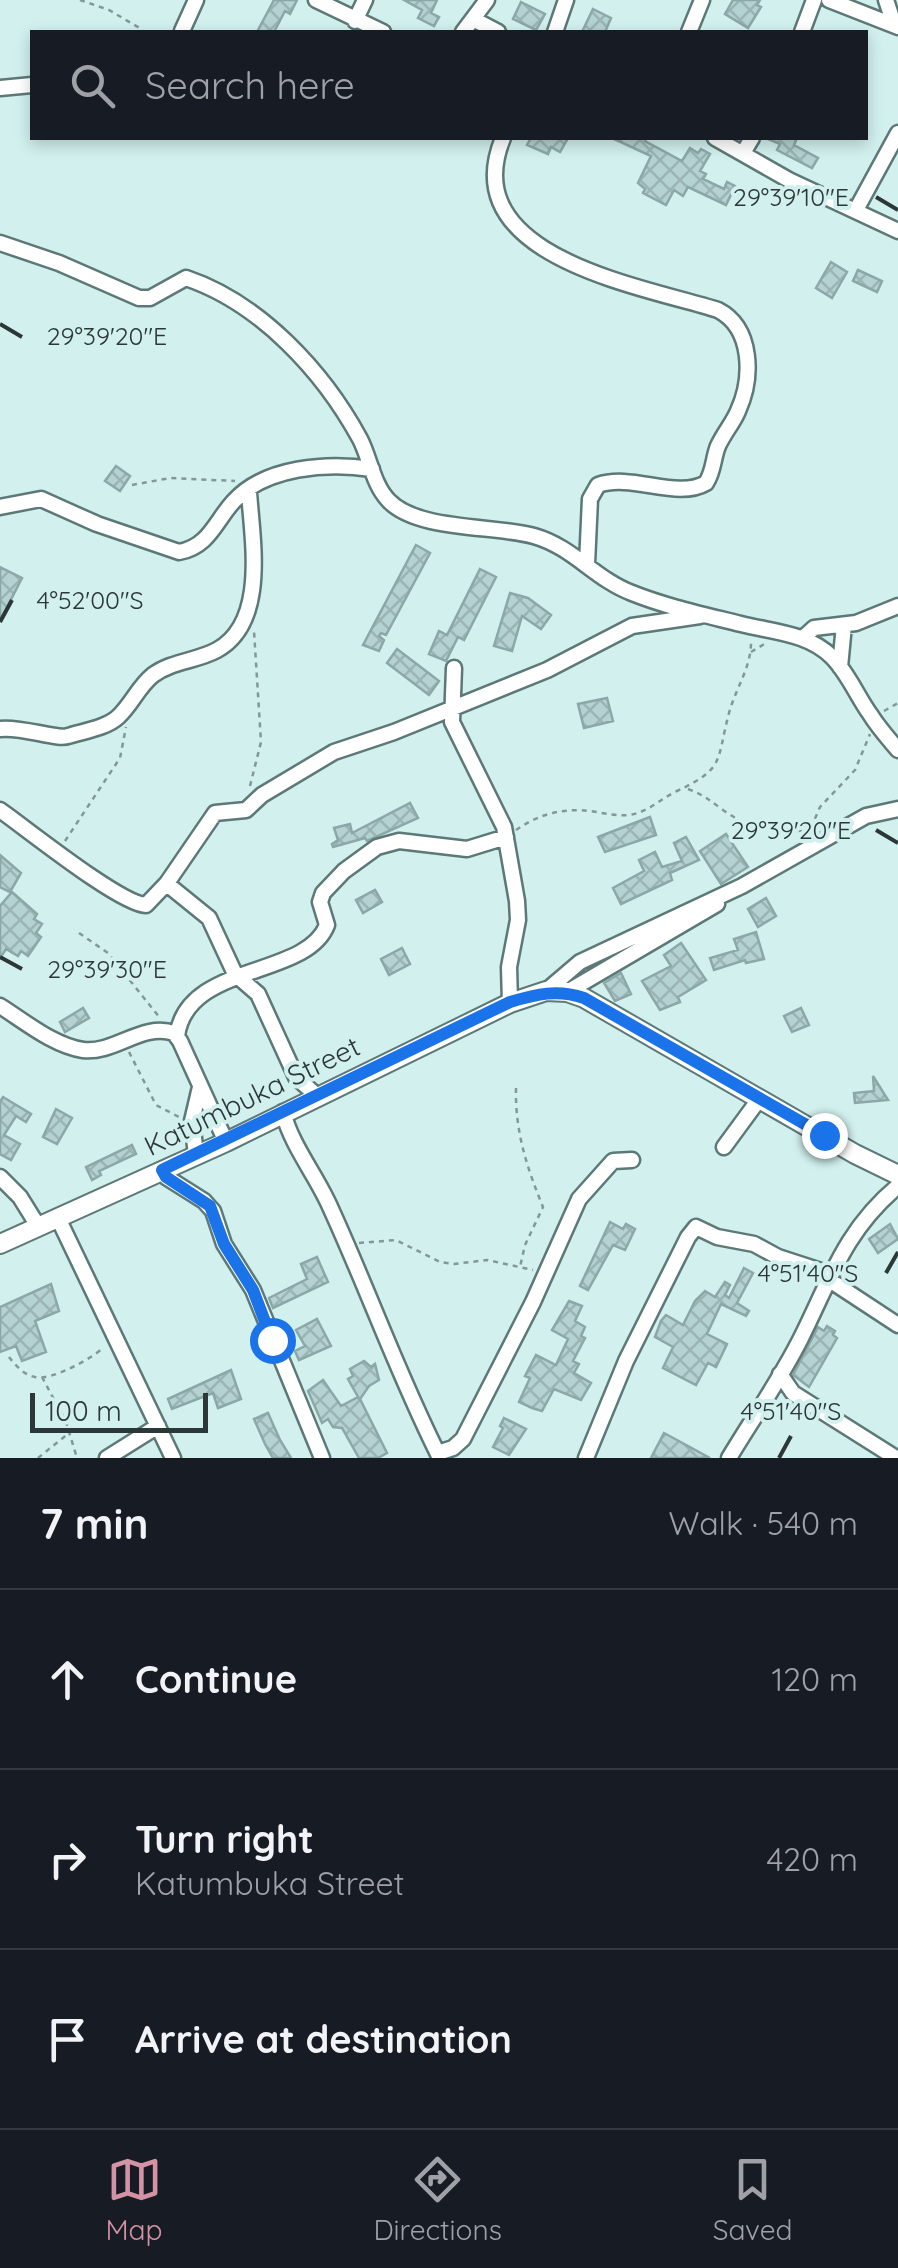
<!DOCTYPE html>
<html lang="en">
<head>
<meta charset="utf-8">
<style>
	:root { --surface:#171b24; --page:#20242c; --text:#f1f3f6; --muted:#9ea1a6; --line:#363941; --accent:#d493a5 }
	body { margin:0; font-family:Quicksand,sans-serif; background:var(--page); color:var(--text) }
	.scale { position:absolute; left:30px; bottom:25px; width:178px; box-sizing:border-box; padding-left:10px; border:5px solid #2c3837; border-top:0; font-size:28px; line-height:35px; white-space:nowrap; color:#2c3837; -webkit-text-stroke:8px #d1f0ee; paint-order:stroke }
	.stop { position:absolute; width:30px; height:30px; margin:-22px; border:8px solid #1a73e8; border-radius:50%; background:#fff }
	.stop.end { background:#1a73e8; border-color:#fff; box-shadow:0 2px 10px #0008 }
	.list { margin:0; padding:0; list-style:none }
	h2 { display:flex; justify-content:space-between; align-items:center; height:130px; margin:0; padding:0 40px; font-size:42px }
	h2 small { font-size:32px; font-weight:400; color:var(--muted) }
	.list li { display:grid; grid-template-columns:65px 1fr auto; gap:30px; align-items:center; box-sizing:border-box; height:180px; padding:0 40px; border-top:2px solid var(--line) }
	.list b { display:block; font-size:38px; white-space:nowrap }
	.list p { margin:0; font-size:32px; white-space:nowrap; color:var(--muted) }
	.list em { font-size:32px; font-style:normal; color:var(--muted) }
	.icon { flex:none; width:55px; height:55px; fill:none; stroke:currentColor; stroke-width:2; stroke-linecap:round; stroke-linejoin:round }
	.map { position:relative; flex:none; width:898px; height:1458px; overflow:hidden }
	.search { position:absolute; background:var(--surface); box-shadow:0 5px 15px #0003; left:30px; right:30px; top:30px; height:110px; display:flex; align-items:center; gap:25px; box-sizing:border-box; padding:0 35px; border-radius:0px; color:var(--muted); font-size:38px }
	.sheet { height:670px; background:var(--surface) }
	nav { display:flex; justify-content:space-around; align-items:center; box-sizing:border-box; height:140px; border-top:2px solid var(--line); background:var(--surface); font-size:28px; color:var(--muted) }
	nav a { display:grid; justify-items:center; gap:5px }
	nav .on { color:var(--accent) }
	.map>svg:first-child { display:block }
	.building { fill:url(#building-cross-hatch); stroke:#8ba8a7; stroke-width:2.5 }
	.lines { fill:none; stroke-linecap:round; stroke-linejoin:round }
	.minor-casing { stroke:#5c7877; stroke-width:19 }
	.major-casing { stroke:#5c7877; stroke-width:22 }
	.path { stroke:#829897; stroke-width:2.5; stroke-dasharray:5 5; stroke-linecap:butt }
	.minor { stroke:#fff; stroke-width:14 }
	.major { stroke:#fff; stroke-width:18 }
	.route { stroke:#1a73e8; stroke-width:12 }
	.ticks { fill:none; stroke:#2c3837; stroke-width:4 }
	.labels { text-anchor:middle; stroke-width:8; stroke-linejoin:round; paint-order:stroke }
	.street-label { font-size:28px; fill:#2c3837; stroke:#d1f0ee }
	.ticks-label { font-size:25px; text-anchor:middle; fill:#2c3837; stroke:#d1f0ee; stroke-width:8; stroke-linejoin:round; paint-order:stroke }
</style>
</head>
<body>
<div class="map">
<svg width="898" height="1458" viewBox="0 0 898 1458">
	<defs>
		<pattern id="building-cross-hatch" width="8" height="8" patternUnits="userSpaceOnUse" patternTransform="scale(2.5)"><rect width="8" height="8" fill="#b4d2d1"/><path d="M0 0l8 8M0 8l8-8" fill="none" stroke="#9bb5b4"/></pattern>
	</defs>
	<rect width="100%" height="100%" fill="#d1f0ee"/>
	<path class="building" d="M274 0H297L290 14 285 11 274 32H257Z
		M404 0H437L431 13 439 17 434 26 418 18 422 10Z
		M733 0H760L757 5 761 7 748 28 725 14Z
		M521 2 545 14 536 30 513 19Z
		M593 9 611 18 605 32H582Z
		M531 138H568L560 152 551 147 548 154 527 145Z
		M612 138H647L645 141 682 161 690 148 698 153 701 149 710 154 700 171 706 174 703 179 724 189 727 182 735 186 726 205 688 187 683 196 674 190 666 205 643 193 645 189 638 183 651 156Z
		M766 138H797L794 145 818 158 812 168 777 150 780 144Z
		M831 262 847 272 832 298 816 288Z
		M858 270 882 281 877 292 853 281Z
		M116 466 130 476 120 491 105 481Z
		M416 545 430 553 386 635 381 633 379 636 384 640 379 651 363 645Z
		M0 567 22 578 0 621Z
		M480 569 496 577 464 640 458 637 446 661 429 654 439 631 447 635Z
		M510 593 528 598 551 615 541 629 522 616 512 651 494 646Z
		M397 649 439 681 429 695 387 663Z
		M607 698 613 721 584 728 578 704Z
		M410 803 418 818 367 841 365 838 333 847 332 844 338 840 334 828 350 824 352 833Z
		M650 817 656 835 605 852 598 837Z
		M726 834 748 867 721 884 700 851Z
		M686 837 699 860 670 873 672 880 621 904 613 888 644 871 639 860 655 852 662 867 682 861 674 843Z
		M0 855 21 873 10 892 0 887Z
		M375 890 382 902 363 913 356 900Z
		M12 892 37 914 34 919 42 924 36 933 41 937 28 956 21 951 18 956 6 949 0 958V906Z
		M766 898 776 916 758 927 748 909Z
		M756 932 764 959 746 963 745 960 714 970 710 958 738 950 734 939Z
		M681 943 706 980 678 997 680 1002 660 1010 642 981 671 966 664 955Z
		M402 948 410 964 389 975 381 959Z
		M621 973 631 994 615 1001 604 983Z
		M83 1008 89 1018 65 1032 60 1022Z
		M801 1008 809 1025 792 1032 784 1016Z
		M873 1076 888 1100 855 1103 854 1093 874 1091Z
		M3 1097 31 1114 26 1122 16 1116 4 1135 20 1144 11 1160 0 1154V1102Z
		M56 1109 72 1118 57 1144 43 1137Z
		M132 1145 136 1154 99 1171 101 1175 92 1180 86 1167Z
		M610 1222 623 1229 626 1224 635 1229 625 1250 613 1245 588 1290 580 1286Z
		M890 1224 898 1239 878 1253 869 1239Z
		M317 1257 328 1282 273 1308 269 1298 307 1279 301 1264Z
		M744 1268 753 1273 737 1303 749 1311 746 1316 721 1304 707 1334 727 1344 716 1367 708 1363 696 1385 663 1368 673 1347 655 1337 661 1321 666 1315 683 1325 695 1301 705 1291 715 1297 725 1282 730 1285 725 1295 729 1298Z
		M51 1284 59 1311 35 1321 46 1352 22 1361 16 1346 0 1352V1307Z
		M569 1301 582 1306 575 1321 585 1327 581 1336 585 1338 573 1361 579 1364 574 1373 591 1383 581 1400 554 1389 542 1411 532 1408 519 1402 530 1378 525 1376 536 1355 556 1365 568 1339 552 1330Z
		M317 1319 331 1346 299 1360 295 1351 305 1346 296 1330Z
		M827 1326 835 1331 833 1335 837 1338 809 1387 793 1375 818 1327 824 1331Z
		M364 1361 371 1367 375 1364 379 1380 369 1386 360 1399 387 1453 378 1458H359L342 1428 333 1427 328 1419 322 1423 308 1391 323 1380 341 1406 358 1397 348 1379 353 1376 350 1369Z
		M231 1370 241 1399 218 1408 213 1393 172 1409 168 1399Z
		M268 1413 280 1440 291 1458H273L265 1444 254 1419Z
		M504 1418 526 1429 509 1455 493 1447 503 1428 500 1426Z
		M664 1433 688 1446 710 1458H651Z"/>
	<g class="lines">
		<defs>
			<path id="minor" d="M316 0 383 32
				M829 0 898 27
				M886 0 894 24
				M475 20 498 32
				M355 21 365 0
				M182 31 196 0
				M463 32 487 0
				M555 32 566 0
				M689 32 702 0
				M802 32 814 0
				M0 88 32 85
				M503 138C454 257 642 286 718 310 753 328 753 378 738 411 733 423 724 433 718 446 713 458 714 471 706 483 677 500 632 473 598 485L590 499 587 564
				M715 138 789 180 898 231
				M743 153 752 138
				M856 210 898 133
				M0 243 59 263 139 298H150L186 278C260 303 323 371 360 439 370 458 373 485 389 501 418 531 495 525 534 536 573 547 595 579 632 593 667 607 705 615 741 624 773 632 808 633 832 657 848 673 857 696 870 714 878 727 888 738 898 750
				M0 507 41 499 97 524 179 552C209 547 216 520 234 501 265 467 327 462 372 469
				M803 638 814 628 856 623 898 606
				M840 667 844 625
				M454 668 452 722 504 827 517 901 518 920 509 967 510 1003
				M0 729C21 726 57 740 68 736 84 731 106 728 118 717 132 704 138 687 153 675 172 661 197 661 217 650 268 622 252 539 249 492
				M0 810C27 829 120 904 146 905L167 883 215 813 246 810 262 795 334 752 394 732 547 670 632 626 700 616
				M167 884 209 918 235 974 258 994 296 1077 317 1096
				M546 991 580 962 742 886 866 816 898 809
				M567 992 717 904
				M0 1006C24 1021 54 1046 83 1050 114 1054 143 1022 174 1033L180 1041 226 1142
				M177 1036C187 962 306 979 327 925L320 902 323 893 344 871 377 847 399 841 467 849 506 837
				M283 1112C292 1147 317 1176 331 1209 369 1292 399 1377 440 1458
				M724 1147 760 1098
				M196 1155 192 1121 200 1087
				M162 1170 166 1177 204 1201 213 1211 224 1244 253 1290 322 1458
				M0 1177 20 1197 38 1226
				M58 1218 173 1458
				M780 1374 793 1393 896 1458
				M438 1453 453 1448 463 1439 533 1302 579 1199 613 1161 632 1160
				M107 1458 158 1426
				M586 1458 626 1361 688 1237 696 1227 717 1237 754 1244 778 1257 824 1272 827 1283 831 1281 898 1325
				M729 1458C753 1418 780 1380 801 1338 830 1280 845 1230 898 1186"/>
			<path id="major" d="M0 1244 226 1142 510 1003 546 991 567 992 584 998 855 1154 898 1175"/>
		</defs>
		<use href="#minor" class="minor-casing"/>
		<use href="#major" class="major-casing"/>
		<path class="path" d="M80 0 109 10 143 30
			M132 485 170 478 235 481
			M751 652 766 643
			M884 711 898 703
			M250 786 261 742 254 631
			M688 789C702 794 711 801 723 810 754 832 782 835 818 828
			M811 828 820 807 855 770 870 734
			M516 830C539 814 562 808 590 811 603 813 616 816 629 815 649 812 660 799 677 791 726 768 716 761 729 713 736 687 752 667 751 639
			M65 841 120 758 126 727
			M79 933 108 953 160 1018
			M129 1052 156 1105 179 1117
			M516 1088C515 1132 527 1168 543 1207L525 1245 520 1267
			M359 1243 396 1240 440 1262 454 1264 487 1260 533 1270
			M9 1357C15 1365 24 1375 35 1377 51 1381 91 1359 103 1348
			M42 1377 66 1422 77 1458
			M38 1458 69 1433"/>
		<use href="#minor" class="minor"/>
		<use href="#major" class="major"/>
	</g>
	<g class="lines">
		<path class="route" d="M272 1340 253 1290 224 1244 210 1206 166 1177 162 1170 510 1002C537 994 557 989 584 998L824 1135"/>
	</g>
	<path class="ticks" d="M876 197 898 210M0 324 22 337M0 622 12 600M876 830 898 843M0 957 22 969M886 1273 898 1252M779 1458 791 1436"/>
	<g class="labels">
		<g class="street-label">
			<text transform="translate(252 1096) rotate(-26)" y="10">Katumbuka Street</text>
		</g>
	</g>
	<g class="ticks-label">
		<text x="791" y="206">29°39'10"E</text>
		<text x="107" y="345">29°39'20"E</text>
		<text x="90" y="609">4°52'00"S</text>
		<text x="791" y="839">29°39'20"E</text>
		<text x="107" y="978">29°39'30"E</text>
		<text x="808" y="1282">4°51'40"S</text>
		<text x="791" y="1420">4°51'40"S</text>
	</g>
</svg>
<div class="scale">100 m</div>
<div class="stop" style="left:272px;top:1340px"></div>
<div class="stop end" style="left:824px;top:1135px"></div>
<div class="search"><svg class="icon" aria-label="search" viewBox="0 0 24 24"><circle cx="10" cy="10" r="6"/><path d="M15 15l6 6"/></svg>Search here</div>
</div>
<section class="sheet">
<h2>7 min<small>Walk · 540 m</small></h2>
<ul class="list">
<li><svg class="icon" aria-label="ahead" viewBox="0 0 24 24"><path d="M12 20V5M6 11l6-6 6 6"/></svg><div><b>Continue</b></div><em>120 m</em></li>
<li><svg class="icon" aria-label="right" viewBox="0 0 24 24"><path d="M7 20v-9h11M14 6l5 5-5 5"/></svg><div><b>Turn right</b><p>Katumbuka Street</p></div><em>420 m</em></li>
<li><svg class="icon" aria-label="arrive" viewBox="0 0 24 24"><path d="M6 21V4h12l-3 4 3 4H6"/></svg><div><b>Arrive at destination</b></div></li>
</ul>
</section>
<nav>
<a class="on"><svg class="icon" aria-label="map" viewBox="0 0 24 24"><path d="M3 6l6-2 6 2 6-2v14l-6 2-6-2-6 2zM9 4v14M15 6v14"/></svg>Map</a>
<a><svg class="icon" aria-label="directions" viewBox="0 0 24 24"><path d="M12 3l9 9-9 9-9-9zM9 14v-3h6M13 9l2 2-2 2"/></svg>Directions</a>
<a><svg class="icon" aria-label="saved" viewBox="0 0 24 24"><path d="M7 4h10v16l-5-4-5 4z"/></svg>Saved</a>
</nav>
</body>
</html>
